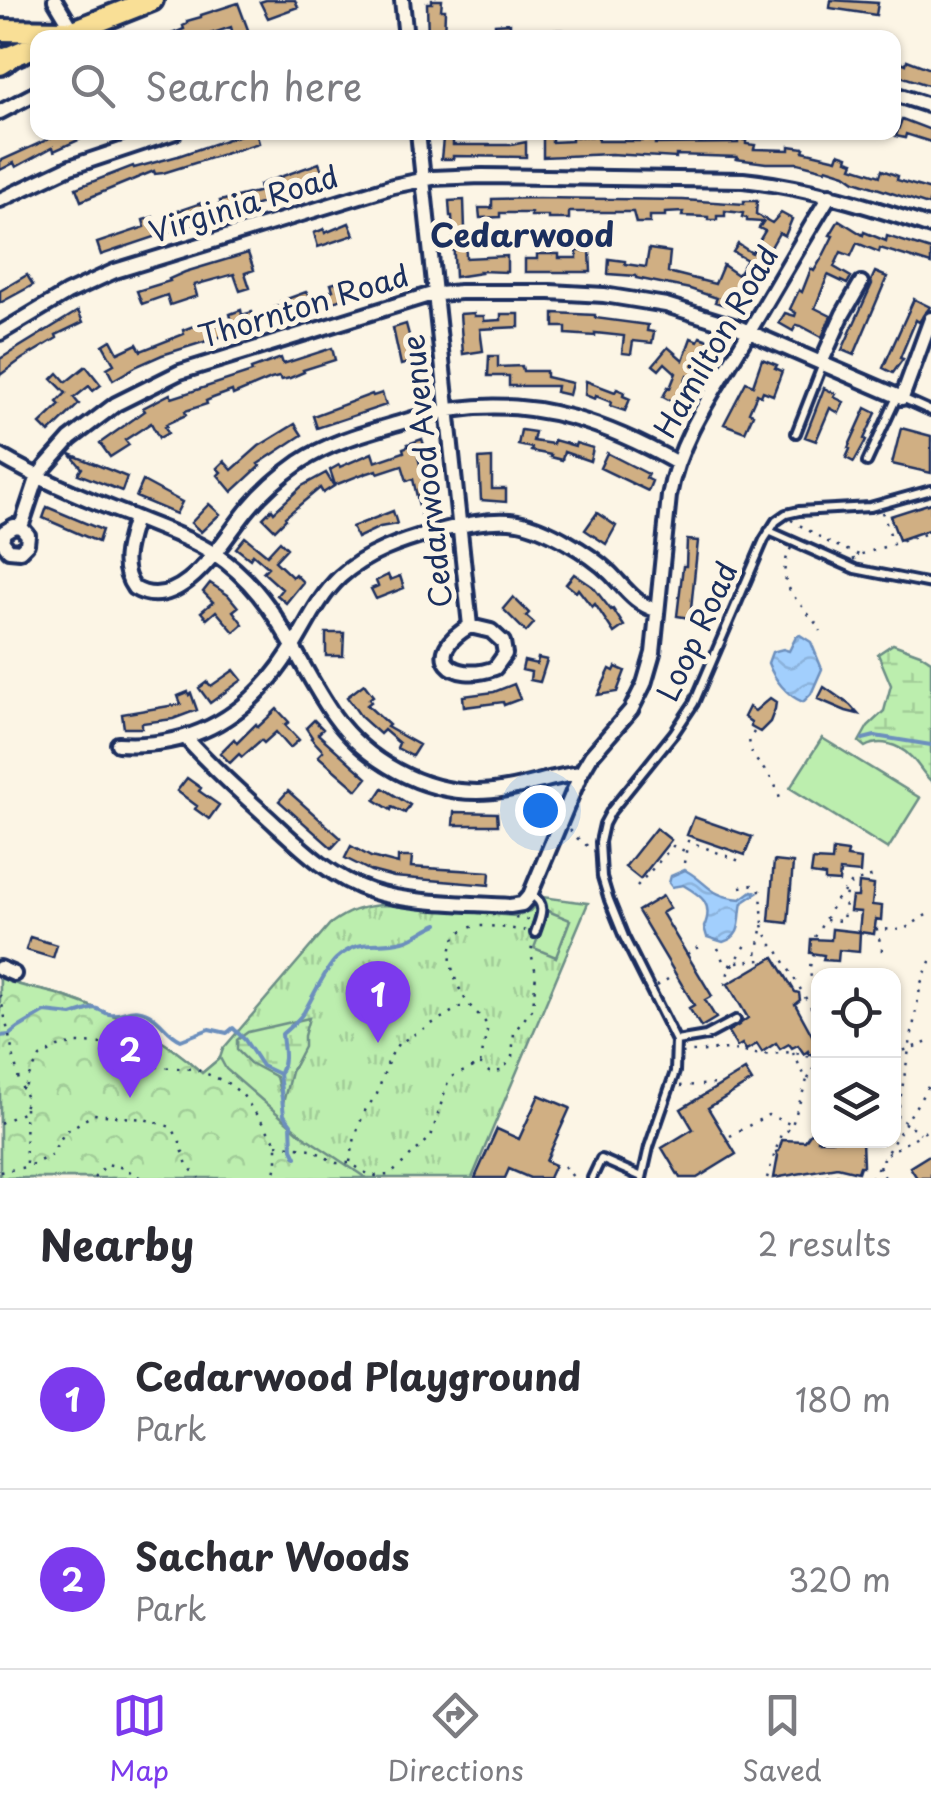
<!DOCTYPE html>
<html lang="en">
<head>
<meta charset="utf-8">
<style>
	:root { --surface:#fff; --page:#f7f7f7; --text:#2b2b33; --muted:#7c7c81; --line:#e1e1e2; --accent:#7c3aed }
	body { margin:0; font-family:"Playpen Sans",sans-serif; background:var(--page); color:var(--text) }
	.controls { position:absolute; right:30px; bottom:30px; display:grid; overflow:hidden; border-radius:20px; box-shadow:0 2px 8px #0004 }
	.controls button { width:90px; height:90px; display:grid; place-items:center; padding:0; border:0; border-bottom:2px solid var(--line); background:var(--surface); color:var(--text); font:50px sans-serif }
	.you { position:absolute; left:540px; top:810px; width:35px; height:35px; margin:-25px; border:8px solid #fff; border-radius:50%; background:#1a73e8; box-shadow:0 0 0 15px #1a73e833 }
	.badge { display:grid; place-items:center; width:65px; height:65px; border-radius:50%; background:var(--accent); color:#fff; font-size:32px; font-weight:700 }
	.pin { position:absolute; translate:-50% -82px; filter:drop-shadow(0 2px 5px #0008) }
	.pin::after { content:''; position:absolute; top:52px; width:35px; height:30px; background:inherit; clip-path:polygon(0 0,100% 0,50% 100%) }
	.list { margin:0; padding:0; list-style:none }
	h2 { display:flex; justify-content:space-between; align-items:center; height:130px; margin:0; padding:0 40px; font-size:42px }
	h2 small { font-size:32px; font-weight:400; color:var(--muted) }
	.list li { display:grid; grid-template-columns:65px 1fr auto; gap:30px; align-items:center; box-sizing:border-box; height:180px; padding:0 40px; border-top:2px solid var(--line) }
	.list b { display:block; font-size:38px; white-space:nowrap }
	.list p { margin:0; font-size:32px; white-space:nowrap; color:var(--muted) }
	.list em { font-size:32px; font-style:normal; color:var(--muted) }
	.icon { flex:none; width:55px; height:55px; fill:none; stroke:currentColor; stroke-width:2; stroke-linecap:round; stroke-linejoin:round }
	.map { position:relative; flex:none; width:931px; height:1178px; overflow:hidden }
	.search { position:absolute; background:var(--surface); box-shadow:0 2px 8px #0004; left:30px; right:30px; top:30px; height:110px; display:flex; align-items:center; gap:25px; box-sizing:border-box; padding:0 35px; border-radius:20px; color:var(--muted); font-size:38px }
	.sheet { height:490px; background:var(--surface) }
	nav { display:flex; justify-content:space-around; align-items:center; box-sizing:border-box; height:140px; border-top:2px solid var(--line); background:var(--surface); font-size:28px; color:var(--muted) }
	nav a { display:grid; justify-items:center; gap:5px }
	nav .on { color:var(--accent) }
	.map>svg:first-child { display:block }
	.grass { fill:url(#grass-tufts); stroke:#6c8e86; stroke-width:2.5 }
	.forest { fill:url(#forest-crowns); stroke:#6c8e86; stroke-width:2.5 }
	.wetland { fill:url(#wetland-marsh); stroke:#6c8e86; stroke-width:2.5 }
	.garden { fill:#bceeae; stroke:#6c8e86; stroke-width:2.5 }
	.water { fill:url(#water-waves); stroke:#6c8fbd; stroke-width:2.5 }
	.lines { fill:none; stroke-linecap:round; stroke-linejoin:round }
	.stream { stroke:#6c8fbd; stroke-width:4 }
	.building { fill:#d0af83; stroke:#1b2f5e; stroke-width:2.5 }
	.lane-casing { stroke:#1b2f5e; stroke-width:14 }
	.street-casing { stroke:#1b2f5e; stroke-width:20 }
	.primary-casing { stroke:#1b2f5e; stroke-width:28 }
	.highway-casing { stroke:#1b2f5e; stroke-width:30 }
	.path { stroke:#1b2f5e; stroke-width:2.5; stroke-dasharray:2.5 8; stroke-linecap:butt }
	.lane { stroke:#fcf5e5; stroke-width:6 }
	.street { stroke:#fcf5e5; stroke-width:12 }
	.primary { stroke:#f9df96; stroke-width:20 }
	.highway { stroke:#f9df96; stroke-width:22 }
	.labels { text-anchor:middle; stroke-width:10; stroke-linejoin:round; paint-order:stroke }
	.street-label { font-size:30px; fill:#1b2f5e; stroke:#fcf5e5 }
	.neighbourhood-label { font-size:32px; font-weight:bold; fill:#1b2f5e; stroke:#fcf5e5 }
</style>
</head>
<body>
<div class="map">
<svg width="931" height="1178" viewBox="0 0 931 1178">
	<defs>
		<pattern id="grass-tufts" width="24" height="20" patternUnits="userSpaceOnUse" patternTransform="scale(2.5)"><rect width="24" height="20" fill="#bceeae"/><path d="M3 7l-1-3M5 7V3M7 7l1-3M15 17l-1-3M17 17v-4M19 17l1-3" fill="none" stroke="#a1cc98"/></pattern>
		<pattern id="forest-crowns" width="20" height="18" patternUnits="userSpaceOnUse" patternTransform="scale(2.5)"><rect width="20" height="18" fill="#bceeae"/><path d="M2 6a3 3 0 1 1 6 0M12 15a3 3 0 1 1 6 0" fill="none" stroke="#a1cc98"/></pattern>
		<pattern id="wetland-marsh" width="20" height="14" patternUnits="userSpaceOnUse" patternTransform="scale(2.5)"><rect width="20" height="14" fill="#bceeae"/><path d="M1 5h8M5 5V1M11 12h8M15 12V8" fill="none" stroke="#a1cc98"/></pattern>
		<pattern id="water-waves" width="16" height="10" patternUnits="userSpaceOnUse" patternTransform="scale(2.5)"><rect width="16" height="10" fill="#a2cffd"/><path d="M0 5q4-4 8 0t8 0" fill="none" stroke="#8bb2db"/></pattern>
	</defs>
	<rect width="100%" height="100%" fill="#fcf5e5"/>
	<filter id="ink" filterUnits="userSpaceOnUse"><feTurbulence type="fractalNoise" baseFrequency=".01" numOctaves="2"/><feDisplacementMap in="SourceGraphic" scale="20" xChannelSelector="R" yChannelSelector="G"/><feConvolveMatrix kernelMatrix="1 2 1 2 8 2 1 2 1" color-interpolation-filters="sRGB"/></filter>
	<g filter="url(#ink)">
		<path class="grass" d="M542 897 588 903 472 1178H0V978C19 987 40 989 60 995 113 1013 160 1034 202 1073L220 1058 223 1049 330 924C348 911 362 906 384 905L515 916 530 911Z"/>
		<path class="forest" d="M0 978C19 987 40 989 60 995 113 1013 161 1034 202 1073L220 1058 226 1069 302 1135 366 1178H0Z"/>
		<path class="wetland" d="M893 644 920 654 931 661V781C923 774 918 763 910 756 898 744 880 739 865 747L859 742 868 726 884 711 891 685 878 654Z
			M309 1018 304 1036V1047L291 1072 283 1103 276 1077 250 1063 237 1050V1040L248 1032Z"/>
		<path class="garden" d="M822 738 920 798 888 849 790 788Z
			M548 911 570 920 556 957 534 948Z"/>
		<path class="water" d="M800 635 811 642 822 669 811 694 803 702C787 696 774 679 768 663L772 652 783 649 789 651 796 637Z
			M685 870C709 883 709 897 741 899L752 891 757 893 742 903C738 919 744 936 723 942L707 937 704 927C714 904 702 896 683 885L672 887 669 883 671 876Z"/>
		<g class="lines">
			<path class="stream" d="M863 739 875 736 931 745
				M0 1036 9 1035 18 1028 45 1012 72 1015 94 1008C100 1009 104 1013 109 1014 124 1017 130 1004 149 1014 162 1021 167 1034 181 1040L209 1029 227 1033 233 1028 245 1040 262 1066 279 1074 284 1115 291 1124 292 1149 296 1157
				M280 1073C287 1060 283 1048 282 1034 290 1027 298 1021 304 1012 312 999 326 968 336 959 361 936 377 948 403 941 416 938 426 928 438 924"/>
		</g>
		<path class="building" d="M266 0H295L298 7 268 18 260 2Z
			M432 0H442L441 10H445L444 38H428L427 3H432Z
			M831 0 878 3 876 15 830 8Z
			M238 3 250 35 234 38 231 27 198 38H162L184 29 183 26 187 24V21L201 17V15Z
			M510 23V30H563V38H476V30H495V24Z
			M907 60 931 69V86L894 74 898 61 906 64Z
			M902 119 931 130V142L906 134 905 138 896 136Z
			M64 132 94 133 54 151 53 147 16 167 14 163 0 170V161Z
			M249 132H256L259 143 163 173 155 174 154 171 81 201 76 188 133 166 134 168 178 156Z
			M543 135H552V142L572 141V137L598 136V141H642V138L650 139V141H655V144L738 143V140H746V144L755 145 754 149 789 150V146L804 148 803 151 837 159 839 153 848 156 847 160 854 162 852 167 880 176 882 170 898 176 897 180 931 190V198L928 205 855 181 845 174 826 168 825 170 798 163H766L736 159 737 157 676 155V158L611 154 543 157Z
			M443 139H453V145H511L526 142V157L453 156V159H441Z
			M319 163 325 179 279 197V198L243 209 244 212 210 222 200 224 199 222 101 255 97 243 145 227 143 220 153 217 155 224H159L174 219 172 213 201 203 203 210 221 204 220 201 261 191 259 185 266 182Z
			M538 198 683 200 744 204V201H757L756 214 772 223 781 213 792 219 785 236 779 233 770 249 773 251 752 285 739 278 733 295 741 298 737 309 715 302 717 298 690 289 636 278V276L608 274 609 259 625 261V264L646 267 649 249 670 252 668 272 715 284 723 265 738 275 747 260 733 252 738 244 752 253 765 231 759 228 763 222 747 221V218L742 217 743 213 725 211V216H717V220H708V217L682 216 683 212 665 213V216H650V223H636L633 212H569V219H548V216H531V213H500V217L480 218 479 208H492V199Z
			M464 200 466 258 507 256V272L480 271 481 273 455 277 452 216H450L449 201Z
			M839 220 863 235 864 232 886 241 887 236 931 250V264L880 248 879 252 857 243 851 256 841 252 834 267 851 277 847 284 828 275 815 308 831 316 822 337 801 326 796 325 793 331 779 323 785 313 795 316 796 313 790 309 799 290 802 292 811 269 814 271 823 256 833 236 830 235Z
			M349 223 354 235 318 247 314 233 324 229 325 233Z
			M577 251H590L591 272H525V259H537V254H559V258H577Z
			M248 253 254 270 245 273 250 288 240 291 234 274 194 285 197 296 170 305 167 295 142 304 137 291 170 281 169 279 185 272Z
			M875 272 887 277 854 355 842 350 872 284 871 281Z
			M27 275 33 285 0 303V291Z
			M368 279 372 290 313 308 312 313 303 316 302 312 278 319 275 307 282 305 281 301 306 292 312 299 333 290 331 284 341 281 343 287Z
			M914 299 930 307 919 322 916 320 900 358 903 359 893 373 883 368Z
			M241 310 242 315 252 312 256 323 252 327 162 355 137 366 113 380 107 368 114 364 103 345 111 340 118 353 137 344 141 351 184 334 183 330 191 327 213 321 214 326 232 321 230 314Z
			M78 311 83 322 56 335 57 338 22 359 0 375V359Z
			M474 313V316H484V321L501 320V314H519V327L480 329 483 351 463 354 460 314Z
			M554 313 595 315V318L648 325 647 331 654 332 652 343 633 341 631 354 622 353 624 336 595 333V336L566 334V327H554Z
			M406 324 416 361 401 365 393 328Z
			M700 337 714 342 710 353 704 350 693 377 687 375 681 391 686 394 680 406 663 397 668 387 670 388 676 373 665 363 659 370 653 365 668 347 683 360 691 338 698 341Z
			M332 348 335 360 303 370 304 372 290 378 281 380 279 377 271 379 233 395 232 391 213 398 206 401 207 404 185 411 186 415 166 424 167 426 165 427 168 433 159 438 151 423 125 440 129 445 110 457 100 443 145 411 143 408 170 394 172 398 252 372 251 369 281 358 283 364Z
			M489 356H498V367L522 366 523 371H546V377L572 383 569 395 556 392 557 386H509V376H488Z
			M762 359 777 365 775 368 782 371 773 395 763 391 761 396 757 394 749 412 753 414 745 432 724 424 746 382 753 385Z
			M86 366 101 385 93 391 89 386 74 398 79 404 49 433 40 424 60 405 57 402 66 393 52 379 58 373 66 382Z
			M586 381 615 392 617 389 624 392 623 396 630 399 625 411 610 406 611 402 596 396 595 399 585 395Z
			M824 388 836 394 834 397 844 402 839 413 830 408 816 441 805 437Z
			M382 393 386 405 317 428 313 416 372 394 373 396Z
			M866 408 876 413 864 439 866 440 854 462 846 458 850 449 848 448Z
			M295 424 302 435 258 464 260 466 232 492 218 475 221 472 217 468 224 461 232 470 259 446Z
			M901 428 931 436V473L892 464Z
			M521 430 535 432 533 441 553 444 554 440 575 446 576 443 593 448 590 461 564 452 562 460 550 457 551 455 531 451 532 448 518 445Z
			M422 439 427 454 418 457 433 512 421 515 413 479 407 481 402 465 378 473 377 470 365 474V473L335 485 330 470 339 465 340 467 372 453 375 462 404 452 403 448 409 446 408 444Z
			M607 453 648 474 646 478 652 481 648 491 600 468Z
			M70 454 127 477 122 491 78 474 82 468Z
			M492 458V489H506V502L481 500 479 459Z
			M326 473 334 486 323 493 320 488 285 517 286 519 275 530 263 518 272 509 274 512 302 486Z
			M143 481 182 502 176 514 136 497Z
			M931 503V529L899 540 890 516Z
			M209 504 220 514 201 532 191 523Z
			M47 507 102 530 98 542 43 518Z
			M393 511 397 524 380 527 357 538 352 527Z
			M597 513 616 526 606 544 585 530Z
			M245 537 267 555 280 541 287 548 275 561 292 577 295 574 303 582 286 603 277 595 282 589 263 572 268 567 253 554 250 559 236 548Z
			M687 540 698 541 690 618 677 616 683 566H686Z
			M574 574 593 587 611 610 613 609 624 626 614 633 595 604 592 607 578 589 576 592 566 584Z
			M388 575 390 580 400 576 404 588 376 599 371 589 378 586 376 581Z
			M210 583 228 595 238 607 233 611 243 624 234 632 216 611 207 619 201 612 213 602 203 592Z
			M513 597 529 613 526 616 534 623 526 632 503 609Z
			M326 633H344L343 656H326Z
			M538 658 547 660 540 682 530 680 531 672 522 670 524 661 537 664Z
			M616 667 625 671 617 692 598 695 610 669 614 671Z
			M234 670 242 680 210 703 199 688 207 682 211 686Z
			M364 684 373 696 369 699 371 702 367 705 389 725 387 727 419 745 412 756 397 748 399 743 384 730 380 734 361 717 347 697Z
			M514 684 520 699 504 705 503 702 464 707 463 696 494 692Z
			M824 687 850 705 858 714 846 711 818 699Z
			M188 692 189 695 191 693 197 710 173 719 142 723V728H124L122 714 181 704 178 696Z
			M770 698 776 702 775 709 770 722 760 732 751 727V722L744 717 749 707 755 711Z
			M277 709 289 722 285 725 299 740 290 748 276 732 264 743 261 740 242 757 239 754 230 763 220 753 234 739 237 743 256 724 258 727Z
			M314 720 323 729 318 734 367 778 357 790 318 756 323 751 311 738 312 737 306 728Z
			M187 778 201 788 199 791 219 805 209 819 195 809 197 806 177 791Z
			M383 788 410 805 405 813 392 807 391 810 375 800Z
			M288 791 341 838 332 848 279 801Z
			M454 812 497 813 498 825H453Z
			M694 817 752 837 745 855 687 835Z
			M656 828 671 840 640 879 625 867Z
			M351 846 371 857 398 864V857H412L411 867 490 872 489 885 394 877 371 871 345 858Z
			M833 850 848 852 847 857 861 859 860 873 840 871 839 882 825 881V876L811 874 813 860 832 861Z
			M774 861 793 863 788 923 769 921Z
			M859 883 874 885 872 905 882 906 881 920 876 919 874 934 860 932 859 952 839 950 838 961 823 960 824 955 810 953 811 939 831 940 832 929 859 932 861 912 850 911 852 897H858Z
			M663 896 670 908 662 913 712 996 705 1000 716 1018 701 1027 689 1008 694 1005 638 911Z
			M30 937 57 945 53 958 26 950Z
			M774 957 795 992 799 993 800 1000 795 1004 818 1046V1050L810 1055 808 1051 804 1054 798 1045 792 1048 789 1044 780 1049 776 1043 762 1052 757 1044 746 1050 742 1044 737 1047 728 1032 748 1018 728 984Z
			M745 1070 752 1081 708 1108 736 1154 697 1178H680L662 1148 693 1129 681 1109Z
			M539 1095 570 1108 546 1161 555 1165 549 1178H530L509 1169 505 1178H475L497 1129 519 1139Z
			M818 1122V1140H862L863 1166H860L858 1172 837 1167 774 1178 778 1156 776 1152 779 1151 782 1140 805 1141Z
			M931 1154V1178H917L910 1167Z"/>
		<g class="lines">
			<defs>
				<path id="lane" d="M902 398 931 411
					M796 433 823 364
					M867 462 897 397
					M769 531 855 569 931 584
					M531 895C548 904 540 918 535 933
					M676 1041 706 1036 736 1020
					M592 1178 601 1159 642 1177
					M642 1178 649 1147 675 1072 676 1041 624 937 609 900 602 877 600 842 604 824 611 811 674 733 694 703 764 540 776 521 786 514 799 511 870 507 931 490"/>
				<path id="street" d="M55 0 73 30 72 37
					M402 0 406 38
					M894 94 931 106
					M0 112 38 92
					M418 132 470 626
					M0 200 70 167 175 132
					M0 333 67 293 115 271 393 186 432 178 482 176 743 180C808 187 869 206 931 227
					M821 363 843 314 861 283
					M0 456C41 480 86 499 131 516 164 530 197 540 226 562 280 604 297 664 334 716 366 761 422 792 477 792 513 792 546 777 581 773
					M135 518C128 542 118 566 134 588 182 617 224 537 249 508 264 490 280 476 300 462 327 444 361 434 392 425 413 419 436 411 458 409 537 398 610 425 677 463
					M21 527 28 535 27 544 20 551 9 550 2 541 4 532 14 526 21 527 38 476 46 466 70 439 116 404 180 372 429 295 460 292H550L604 295 666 305 740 328 902 398 931 319
					M470 626 491 631 503 642 505 654 495 668C452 684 420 655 470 626Z
					M186 738C210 766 237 789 264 814 296 843 328 877 371 891 410 904 467 903 510 906L522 904 530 895 581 773 591 756 631 710 644 684 653 653 669 496C679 439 714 391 743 342 772 293 800 244 830 195
					M118 744C194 749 249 715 289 653 306 627 317 599 340 577 366 553 402 541 435 532 461 525 491 518 518 522 546 527 589 553 610 573 625 588 635 604 656 610
					M0 968 14 974"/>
				<path id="primary" d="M0 30 66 31
					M56 38 152 0
					M0 61 38 45"/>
				<path id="highway" d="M0 63 8 58"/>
			</defs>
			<use href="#lane" class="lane-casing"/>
			<use href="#street" class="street-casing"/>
			<use href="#primary" class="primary-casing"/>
			<use href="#highway" class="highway-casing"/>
			<path class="path" d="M882 512 893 542
				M791 520 830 543 859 555
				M791 548C771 586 802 601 821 631
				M853 560 859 555 931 532
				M754 732 749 740 751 751 757 761 774 782 782 804
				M570 830 577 838 594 851
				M684 863 688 841 742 862
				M637 886 673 846 685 851
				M740 887 753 885 761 892 763 925 757 954
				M515 918 532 921
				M826 920 843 921 846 891
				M763 925 769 942 778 951 818 1019
				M815 937 836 900 853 882 878 875
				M718 948 723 961 732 966
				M882 951 877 929 903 930 931 912
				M687 954 703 944
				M814 954C806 968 812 982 817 995
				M737 962 762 960 764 963
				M860 976 865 968
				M725 985 728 973 746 945
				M657 986 676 974
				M0 995 19 1081 23 1090
				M682 1053 728 1049 761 1055 792 1052 818 1059
				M894 1054 931 1041
				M480 1064 489 1072 502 1071 512 1057 514 1032 533 1008 536 973 531 953 533 939
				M808 1079 818 1060
				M680 1086 718 1084
				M25 1108 26 1165
				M894 1114 920 1133
				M897 1117 921 983 931 959
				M0 1123 22 1113 27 1099 24 1091 28 1078 40 1057 58 1047 77 1043 107 1044 130 1052 145 1063 157 1067 195 1069 226 1082 242 1094 277 1144V1164L274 1178
				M730 1136 768 1115 790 1124
				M277 1144 311 1149 336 1163H350L371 1176 390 1175 431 1137 449 1078 480 1064 488 1026C482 1017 473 1010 467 1002 453 981 436 935 472 927 488 924 511 929 528 931
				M887 1154 931 1128
				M350 1162 355 1137 364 1112 377 1094 389 1059 398 1044 465 1004
				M564 1166 574 1178
				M879 1166 885 1178
				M0 1172 26 1167 50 1156 65 1132 94 1114 144 1119 171 1127 179 1139 187 1165 199 1178
				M94 1178 107 1164 124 1168 141 1178
				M767 1178 781 1134 787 1131 792 1125 807 1080 793 1053
				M816 1178 834 1174 857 1178
				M871 1178 931 1082"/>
			<use href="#lane" class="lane"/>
			<use href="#street" class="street"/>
			<use href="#primary" class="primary"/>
			<use href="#highway" class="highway"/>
		</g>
	</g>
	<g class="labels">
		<g class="street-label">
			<text transform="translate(244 205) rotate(-17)" y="10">Virginia Road</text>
			<text transform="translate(304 307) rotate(-17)" y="10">Thornton Road</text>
			<text transform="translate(717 342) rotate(-60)" y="10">Hamilton Road</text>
			<text transform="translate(428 471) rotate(-96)" y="10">Cedarwood Avenue</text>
			<text transform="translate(698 632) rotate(-65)" y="10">Loop Road</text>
		</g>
		<g class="neighbourhood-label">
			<text x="522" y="247">Cedarwood</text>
		</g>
	</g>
</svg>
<div class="controls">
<button><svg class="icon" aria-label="locate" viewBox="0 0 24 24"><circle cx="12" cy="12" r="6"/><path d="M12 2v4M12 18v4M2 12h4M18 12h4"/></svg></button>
<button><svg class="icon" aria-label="layers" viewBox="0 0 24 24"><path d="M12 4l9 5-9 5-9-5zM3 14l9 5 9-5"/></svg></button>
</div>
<div class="you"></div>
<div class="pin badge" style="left:378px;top:1043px">1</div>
<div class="pin badge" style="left:130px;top:1098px">2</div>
<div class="search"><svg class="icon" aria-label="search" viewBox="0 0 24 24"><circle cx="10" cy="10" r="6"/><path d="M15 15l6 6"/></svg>Search here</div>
</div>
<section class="sheet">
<h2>Nearby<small>2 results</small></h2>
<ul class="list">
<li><span class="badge">1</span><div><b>Cedarwood Playground</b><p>Park</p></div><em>180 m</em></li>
<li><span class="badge">2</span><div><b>Sachar Woods</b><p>Park</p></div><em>320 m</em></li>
</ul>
</section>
<nav>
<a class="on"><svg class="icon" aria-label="map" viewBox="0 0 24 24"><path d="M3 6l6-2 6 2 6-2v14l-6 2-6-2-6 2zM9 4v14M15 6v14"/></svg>Map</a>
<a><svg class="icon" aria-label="directions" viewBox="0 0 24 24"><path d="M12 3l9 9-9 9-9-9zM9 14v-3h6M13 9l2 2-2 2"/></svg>Directions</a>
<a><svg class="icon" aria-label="saved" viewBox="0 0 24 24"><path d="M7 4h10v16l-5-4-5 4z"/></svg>Saved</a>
</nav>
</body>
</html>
